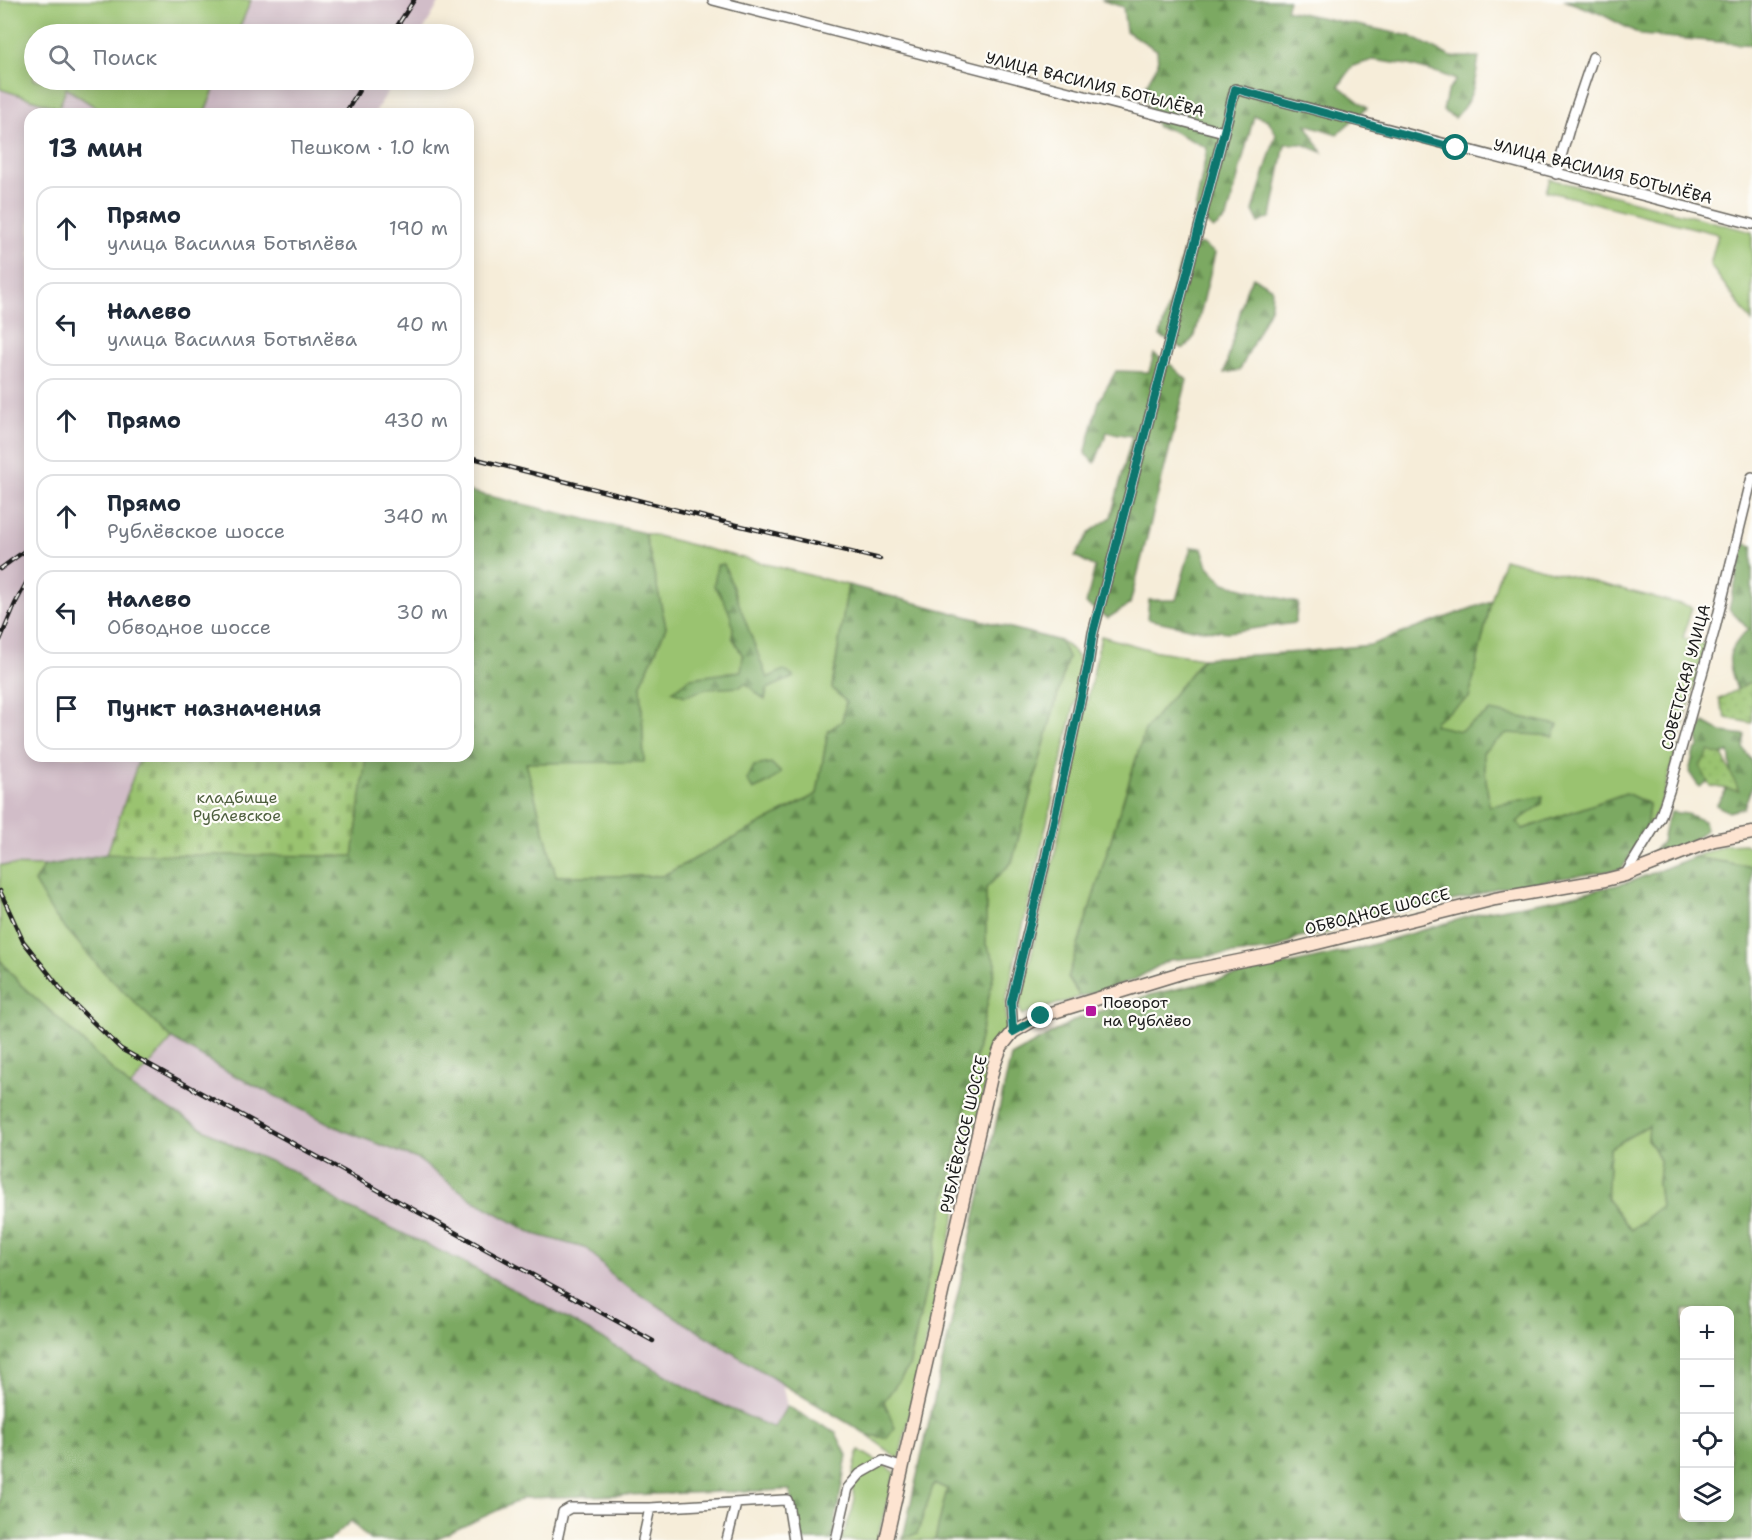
<!DOCTYPE html>
<html lang="ru">
<head>
<meta charset="utf-8">
<style>
	:root { --surface:#fff; --page:#f2f2f3; --text:#1f2937; --muted:#747a83; --line:#e0e1e3 }
	body { margin:0; font-family:"Shantell Sans",sans-serif; background:var(--page); color:var(--text) }
	.controls { position:absolute; right:18px; bottom:18px; display:grid; overflow:hidden; border-radius:12px; box-shadow:0 3px 15px #0003 }
	.controls button { width:54px; height:54px; display:grid; place-items:center; padding:0; border:0; border-bottom:2px solid var(--line); background:var(--surface); color:var(--text); font:30px sans-serif }
	.stop { position:absolute; width:18px; height:18px; margin:-14px; border:4px solid #0f766e; border-radius:50%; background:#fff }
	.stop.end { background:#0f766e; border-color:#fff; box-shadow:0 2px 6px #0008 }
	.list { margin:0; padding:0; list-style:none }
	h2 { display:flex; justify-content:space-between; align-items:center; height:78px; margin:0; padding:0 24px; font-size:26px }
	h2 small { font-size:20px; font-weight:400; color:var(--muted) }
	.list li { display:grid; grid-template-columns:39px 1fr auto; gap:18px; align-items:center; box-sizing:border-box; height:84px; margin:0 12px 12px; padding:0 12px; border:2px solid var(--line); border-radius:18px }
	.list b { display:block; font-size:22px; white-space:nowrap }
	.list p { margin:0; font-size:20px; white-space:nowrap; color:var(--muted) }
	.list em { font-size:20px; font-style:normal; color:var(--muted) }
	.icon { flex:none; width:33px; height:33px; fill:none; stroke:currentColor; stroke-width:2; stroke-linecap:round; stroke-linejoin:round }
	.map { position:relative; flex:none; width:1752px; height:1540px; overflow:hidden }
	.search { position:absolute; background:var(--surface); box-shadow:0 3px 15px #0003; left:24px; top:24px; width:450px; height:66px; display:flex; align-items:center; gap:15px; box-sizing:border-box; padding:0 21px; border-radius:33px; color:var(--muted); font-size:22px }
	.panel { position:absolute; background:var(--surface); box-shadow:0 3px 15px #0003; left:24px; top:108px; width:450px; height:654px; border-radius:18px }
	.map>svg:first-child { display:block }
	.industrial { fill:#d1bdc8 }
	.green { fill:#9ac370; stroke:#5b7046; stroke-width:1.5 }
	.forest { fill:url(#forest-firs); stroke:#4c623f; stroke-width:1.5; fill-rule:evenodd }
	.cemetery { fill:url(#cemetery-stones); stroke:#5b7046; stroke-width:1.5 }
	.park { fill:url(#park-dots); stroke:#5b7046; stroke-width:1.5 }
	.lines { fill:none; stroke-linecap:round; stroke-linejoin:round }
	.street-casing { stroke:#68655e; stroke-width:12 }
	.secondary-casing { stroke:#68655e; stroke-width:15 }
	.street { stroke:#fff; stroke-width:9 }
	.secondary { stroke:#fde4d1; stroke-width:12 }
	.rail-casing { stroke:#1c1c1c; stroke-width:4.5 }
	.rail { stroke:#fdfcf7; stroke-width:2; stroke-dasharray:7; stroke-linecap:butt }
	.route { stroke:#0f766e; stroke-width:8 }
	.poi-dot { fill:#b5179e; stroke:#fdfcf7; stroke-width:2 }
	.labels { text-anchor:middle; stroke-width:4.5; stroke-linejoin:round; paint-order:stroke }
	.street-label { font-size:16px; fill:#1c1c1c; stroke:#fdfcf7 }
	.park-label { font-size:16px; fill:#4e5f3e; stroke:#fdfcf7 }
	.poi-label { font-size:16px; fill:#1c1c1c; stroke:#fdfcf7; text-anchor:start }
</style>
</head>
<body>
<div class="map">
<svg width="1752" height="1540" viewBox="0 0 1752 1540">
	<defs>
		<pattern id="forest-firs" width="22" height="20" patternUnits="userSpaceOnUse" patternTransform="scale(1.5)"><rect width="22" height="20" fill="#7ba962"/><path d="M5 1l3.5 6h-7zM16 11l3.5 6h-7z" fill="#648950"/></pattern>
		<pattern id="cemetery-stones" width="16" height="16" patternUnits="userSpaceOnUse" patternTransform="scale(1.5)"><rect width="16" height="16" fill="#9ac370"/><path d="M2 7V4a2 2 0 0 1 4 0v3zM10 15v-3a2 2 0 0 1 4 0v3z" fill="#84a760"/></pattern>
		<pattern id="park-dots" width="8" height="8" patternUnits="userSpaceOnUse" patternTransform="scale(1.5)"><rect width="8" height="8" fill="#9ac370"/><path d="M2 2h.1M6 6h.1" fill="none" stroke="#84a760" stroke-width="1.8" stroke-linecap="round"/></pattern>
	</defs>
	<rect width="100%" height="100%" fill="#fdfcf7"/>
	<filter id="ink" filterUnits="userSpaceOnUse"><feTurbulence type="fractalNoise" baseFrequency=".0167" numOctaves="2"/><feDisplacementMap in="SourceGraphic" scale="12" xChannelSelector="R" yChannelSelector="G"/><feConvolveMatrix kernelMatrix="1 2 1 2 8 2 1 2 1" color-interpolation-filters="sRGB"/></filter>
	<filter id="wash" filterUnits="userSpaceOnUse"><feTurbulence type="fractalNoise" baseFrequency=".008" numOctaves="4" result="noise"/><feDisplacementMap in="SourceGraphic" scale="24" xChannelSelector="R" yChannelSelector="G"/><feGaussianBlur stdDeviation="1.35" result="paint"/><feColorMatrix in="noise" values="0 0 0 0 0 0 0 0 0 0 0 0 0 0 0 0 0 1.4 0 .05"/><feComposite in="paint" operator="in"/></filter>
	<g filter="url(#wash)">
		<rect width="100%" height="100%" fill="#f6edd9"/>
		<path class="industrial" d="M251 0H441L421 34H237Z
			M218 80H395L374 114H204Z
			M66 88 106 114H30V756H140L107 854 44 866 0 865V89L59 108Z
			M172 1039 224 1070 342 1130 417 1159 473 1200 534 1234 588 1249 615 1279 782 1384 787 1406 775 1428 706 1398 555 1312 459 1260 345 1206 293 1171 234 1146 130 1087Z"/>
		<path class="green" d="M0 0H251L237 34H34V80H218L204 114H106L66 88 59 108 0 89Z
			M1550 179 1752 232V322L1710 265 1718 234 1546 191Z
			M645 533 848 585 832 687 846 701 842 722 828 731 817 794 662 876H556L526 763 644 761 641 685 666 627Z
			M1504 559 1692 607 1683 638 1706 644 1664 793 1656 813 1646 829 1649 804 1626 793 1523 829 1516 822 1541 804 1489 806 1483 752 1494 743 1434 725 1436 720 1469 697 1491 601Z
			M1101 636 1151 650 1203 658 1145 730 1068 978 1080 997 1022 1015 1019 1007 1055 853Z
			M1060 641C1073 648 1077 655 1083 668L1006 1000V1031L997 1039 993 1051 899 1460 868 1435 887 1438 884 1401 909 1367 996 963 986 945V888L1012 862 1068 657Z
			M1745 844 1752 849V867L1694 857 1725 845Z
			M0 865 44 866 34 882 102 970 172 1039 130 1087 58 1018 21 985 0 960Z
			M1649 1125 1648 1140 1660 1160 1658 1183 1661 1206 1631 1230 1607 1199 1610 1148Z
			M859 1450 895 1472 877 1540H841L852 1512 855 1498 852 1488 853 1473Z
			M934 1483 947 1489 935 1540H902L903 1538 917 1534Z"/>
		<path class="forest" d="M1101 0H1289L1286 10 1410 36 1451 57H1479C1475 83 1474 98 1455 118L1443 111 1447 92 1456 80 1441 74 1408 65 1373 60 1353 66 1339 86 1367 108 1337 134 1306 124 1322 152 1302 144H1285L1271 217 1259 223 1253 211 1276 134 1268 120 1254 116 1227 218 1213 229 1195 212 1207 148 1171 130 1157 127 1147 103 1146 85 1158 64 1157 50 1126 31 1123 7Z
			M1564 0H1752V45L1641 35 1601 14Z
			M1202 244 1215 253 1195 336 1184 349 1160 336 1184 249Z
			M1253 277 1272 288 1271 306 1240 370 1224 373 1246 290Z
			M1154 354 1171 365 1187 380 1130 604 1108 618 1086 604 1095 567 1075 556 1090 532 1111 517 1132 436 1107 432 1095 463 1085 454 1099 401 1116 371 1149 372Z
			M468 491 645 533 666 627 641 685 644 762 526 763 556 876H662L817 794 828 731 842 721 846 702 832 688 848 585 1060 641 1068 657 1012 862 986 888V945L996 963 909 1367 884 1401 895 1428 887 1438 868 1435 782 1384 615 1279 588 1249 534 1234 473 1200 417 1159 342 1130 224 1070 172 1039 102 970 53 914 34 882 44 866 107 854 353 856 366 756H468Z
			M1745 543 1752 546V682L1737 690C1727 658 1724 654 1748 629L1729 609Z
			M1191 547 1202 548 1208 566 1224 583 1298 603 1295 623 1229 632 1193 629 1147 619 1149 600H1176Z
			M724 564 767 678 784 670 794 677 767 689 765 700 745 683 740 687 706 689 685 696 672 691 691 678 741 671 743 656 732 637C736 620 724 599 714 586L717 565Z
			M1491 601 1469 698 1436 720 1434 725 1460 731 1491 711 1558 725 1554 736 1507 733 1483 752 1489 806 1543 796 1542 804 1517 822 1523 829 1626 793 1649 804 1646 829 1622 869 1497 888 1467 898 1343 922 1327 933 1299 937 1275 950 1169 960 1134 980 1080 997 1068 978 1145 730 1203 658 1300 652 1370 645Z
			M1704 722 1722 732 1745 735 1743 748 1752 761V786L1744 808 1729 812 1716 805C1732 784 1733 779 1729 752L1710 760 1714 777 1699 787 1689 772 1694 751 1699 746 1697 736Z
			M771 763 781 773 768 783 753 790 747 780 754 766Z
			M1671 812 1687 814 1704 821 1706 830 1694 839 1641 865 1662 842 1666 823Z
			M1694 857 1752 867V1540H935L947 1489 934 1483 917 1534 903 1538 1011 1056 1077 1019 1149 995 1357 949 1488 911 1557 899 1629 882ZM1649 1125 1648 1140 1660 1160 1658 1183 1661 1206 1631 1230 1607 1199 1610 1148ZM1684 1310H1730V1518H1684Z
			M0 960 21 985 58 1018 130 1087 234 1146 293 1171 345 1206 459 1260 555 1312 706 1398 774 1428 787 1406 836 1433 847 1455 833 1537 840 1540H798L790 1490 524 1498 434 1540H370L351 1521 330 1540H0Z"/>
		<path class="cemetery" d="M140 756H366L353 856 107 854Z"/>
		<path class="park" d="M1752 682V723L1726 718 1719 699Z
			M1709 751 1723 756 1739 791 1710 786 1700 766Z"/>
	</g>
	<g filter="url(#ink)">
		<g class="lines">
			<defs>
				<path id="street" d="M713 0 1224 132 1235 89 1752 224
					M1556 174 1571 122 1593 57
					M1625 875 1660 818 1670 788 1715 628 1752 477
					M1013 1032 1011 1002 1045 862 1088 665 1093 633 1224 132
					M557 1540 563 1512 570 1508H650L784 1500H787L788 1503 794 1540
					M643 1540 650 1508
					M727 1540 736 1504
					M836 1540 848 1488 860 1474 883 1461 903 1468"/>
				<path id="secondary" d="M886 1540 993 1068 1001 1047 1013 1032 1041 1016 1184 972 1269 955 1495 899 1605 880 1625 875 1714 840 1752 833"/>
			</defs>
			<use href="#street" class="street-casing"/>
			<use href="#secondary" class="secondary-casing"/>
			<use href="#street" class="street"/>
			<use href="#secondary" class="secondary"/>
			<defs>
				<path id="rail" d="M392 34 414 0
					M345 114 365 80
					M468 456 473 458 720 521 880 559
					M0 569 30 547
					M0 640 15 604 30 576
					M0 891 23 941 68 998 121 1049 653 1341"/>
			</defs>
			<use href="#rail" class="rail-casing"/>
			<use href="#rail" class="rail"/>
		</g>
	</g>
	<g class="lines" filter="url(#ink)">
		<path class="route" d="M1041 1016 1013 1032 1011 1002 1045 862 1088 665 1093 633 1235 89 1456 148"/>
	</g>
	<rect class="poi-dot" x="1085" y="1005" width="12" height="12" rx="3"/>
	<g class="labels">
		<g class="street-label">
			<text transform="translate(1095 84) rotate(14)" y="6">УЛИЦА ВАСИЛИЯ БОТЫЛЁВА</text>
			<text transform="translate(1603 171) rotate(14)" y="6">УЛИЦА ВАСИЛИЯ БОТЫЛЁВА</text>
			<text transform="translate(1685 677) rotate(-75)" y="6">СОВЕТСКАЯ УЛИЦА</text>
			<text transform="translate(1377 911) rotate(-14)" y="6">ОБВОДНОЕ ШОССЕ</text>
			<text transform="translate(963 1134) rotate(-77)" y="6">РУБЛЁВСКОЕ ШОССЕ</text>
		</g>
		<g class="park-label">
			<text x="237" y="803">кладбище<tspan x="237" dy="18">Рублевское</tspan></text>
		</g>
		<g class="poi-label">
			<text x="1103" y="1008">Поворот<tspan x="1103" dy="18">на Рублёво</tspan></text>
		</g>
	</g>
</svg>
<div class="controls">
<button>+</button>
<button>−</button>
<button><svg class="icon" aria-label="locate" viewBox="0 0 24 24"><circle cx="12" cy="12" r="6"/><path d="M12 2v4M12 18v4M2 12h4M18 12h4"/></svg></button>
<button><svg class="icon" aria-label="layers" viewBox="0 0 24 24"><path d="M12 4l9 5-9 5-9-5zM3 14l9 5 9-5"/></svg></button>
</div>
<div class="stop" style="left:1456px;top:148px"></div>
<div class="stop end" style="left:1041px;top:1016px"></div>
<div class="search"><svg class="icon" aria-label="search" viewBox="0 0 24 24"><circle cx="10" cy="10" r="6"/><path d="M15 15l6 6"/></svg>Поиск</div>
<section class="panel">
<h2>13 мин<small>Пешком · 1.0 km</small></h2>
<ul class="list">
<li><svg class="icon" aria-label="ahead" viewBox="0 0 24 24"><path d="M12 20V5M6 11l6-6 6 6"/></svg><div><b>Прямо</b><p>улица Василия Ботылёва</p></div><em>190 m</em></li>
<li><svg class="icon" aria-label="left" viewBox="0 0 24 24"><path d="M17 20v-9H6M10 6l-5 5 5 5"/></svg><div><b>Налево</b><p>улица Василия Ботылёва</p></div><em>40 m</em></li>
<li><svg class="icon" aria-label="ahead" viewBox="0 0 24 24"><path d="M12 20V5M6 11l6-6 6 6"/></svg><div><b>Прямо</b></div><em>430 m</em></li>
<li><svg class="icon" aria-label="ahead" viewBox="0 0 24 24"><path d="M12 20V5M6 11l6-6 6 6"/></svg><div><b>Прямо</b><p>Рублёвское шоссе</p></div><em>340 m</em></li>
<li><svg class="icon" aria-label="left" viewBox="0 0 24 24"><path d="M17 20v-9H6M10 6l-5 5 5 5"/></svg><div><b>Налево</b><p>Обводное шоссе</p></div><em>30 m</em></li>
<li><svg class="icon" aria-label="arrive" viewBox="0 0 24 24"><path d="M6 21V4h12l-3 4 3 4H6"/></svg><div><b>Пункт назначения</b></div></li>
</ul>
</section>
</div>
</body>
</html>
